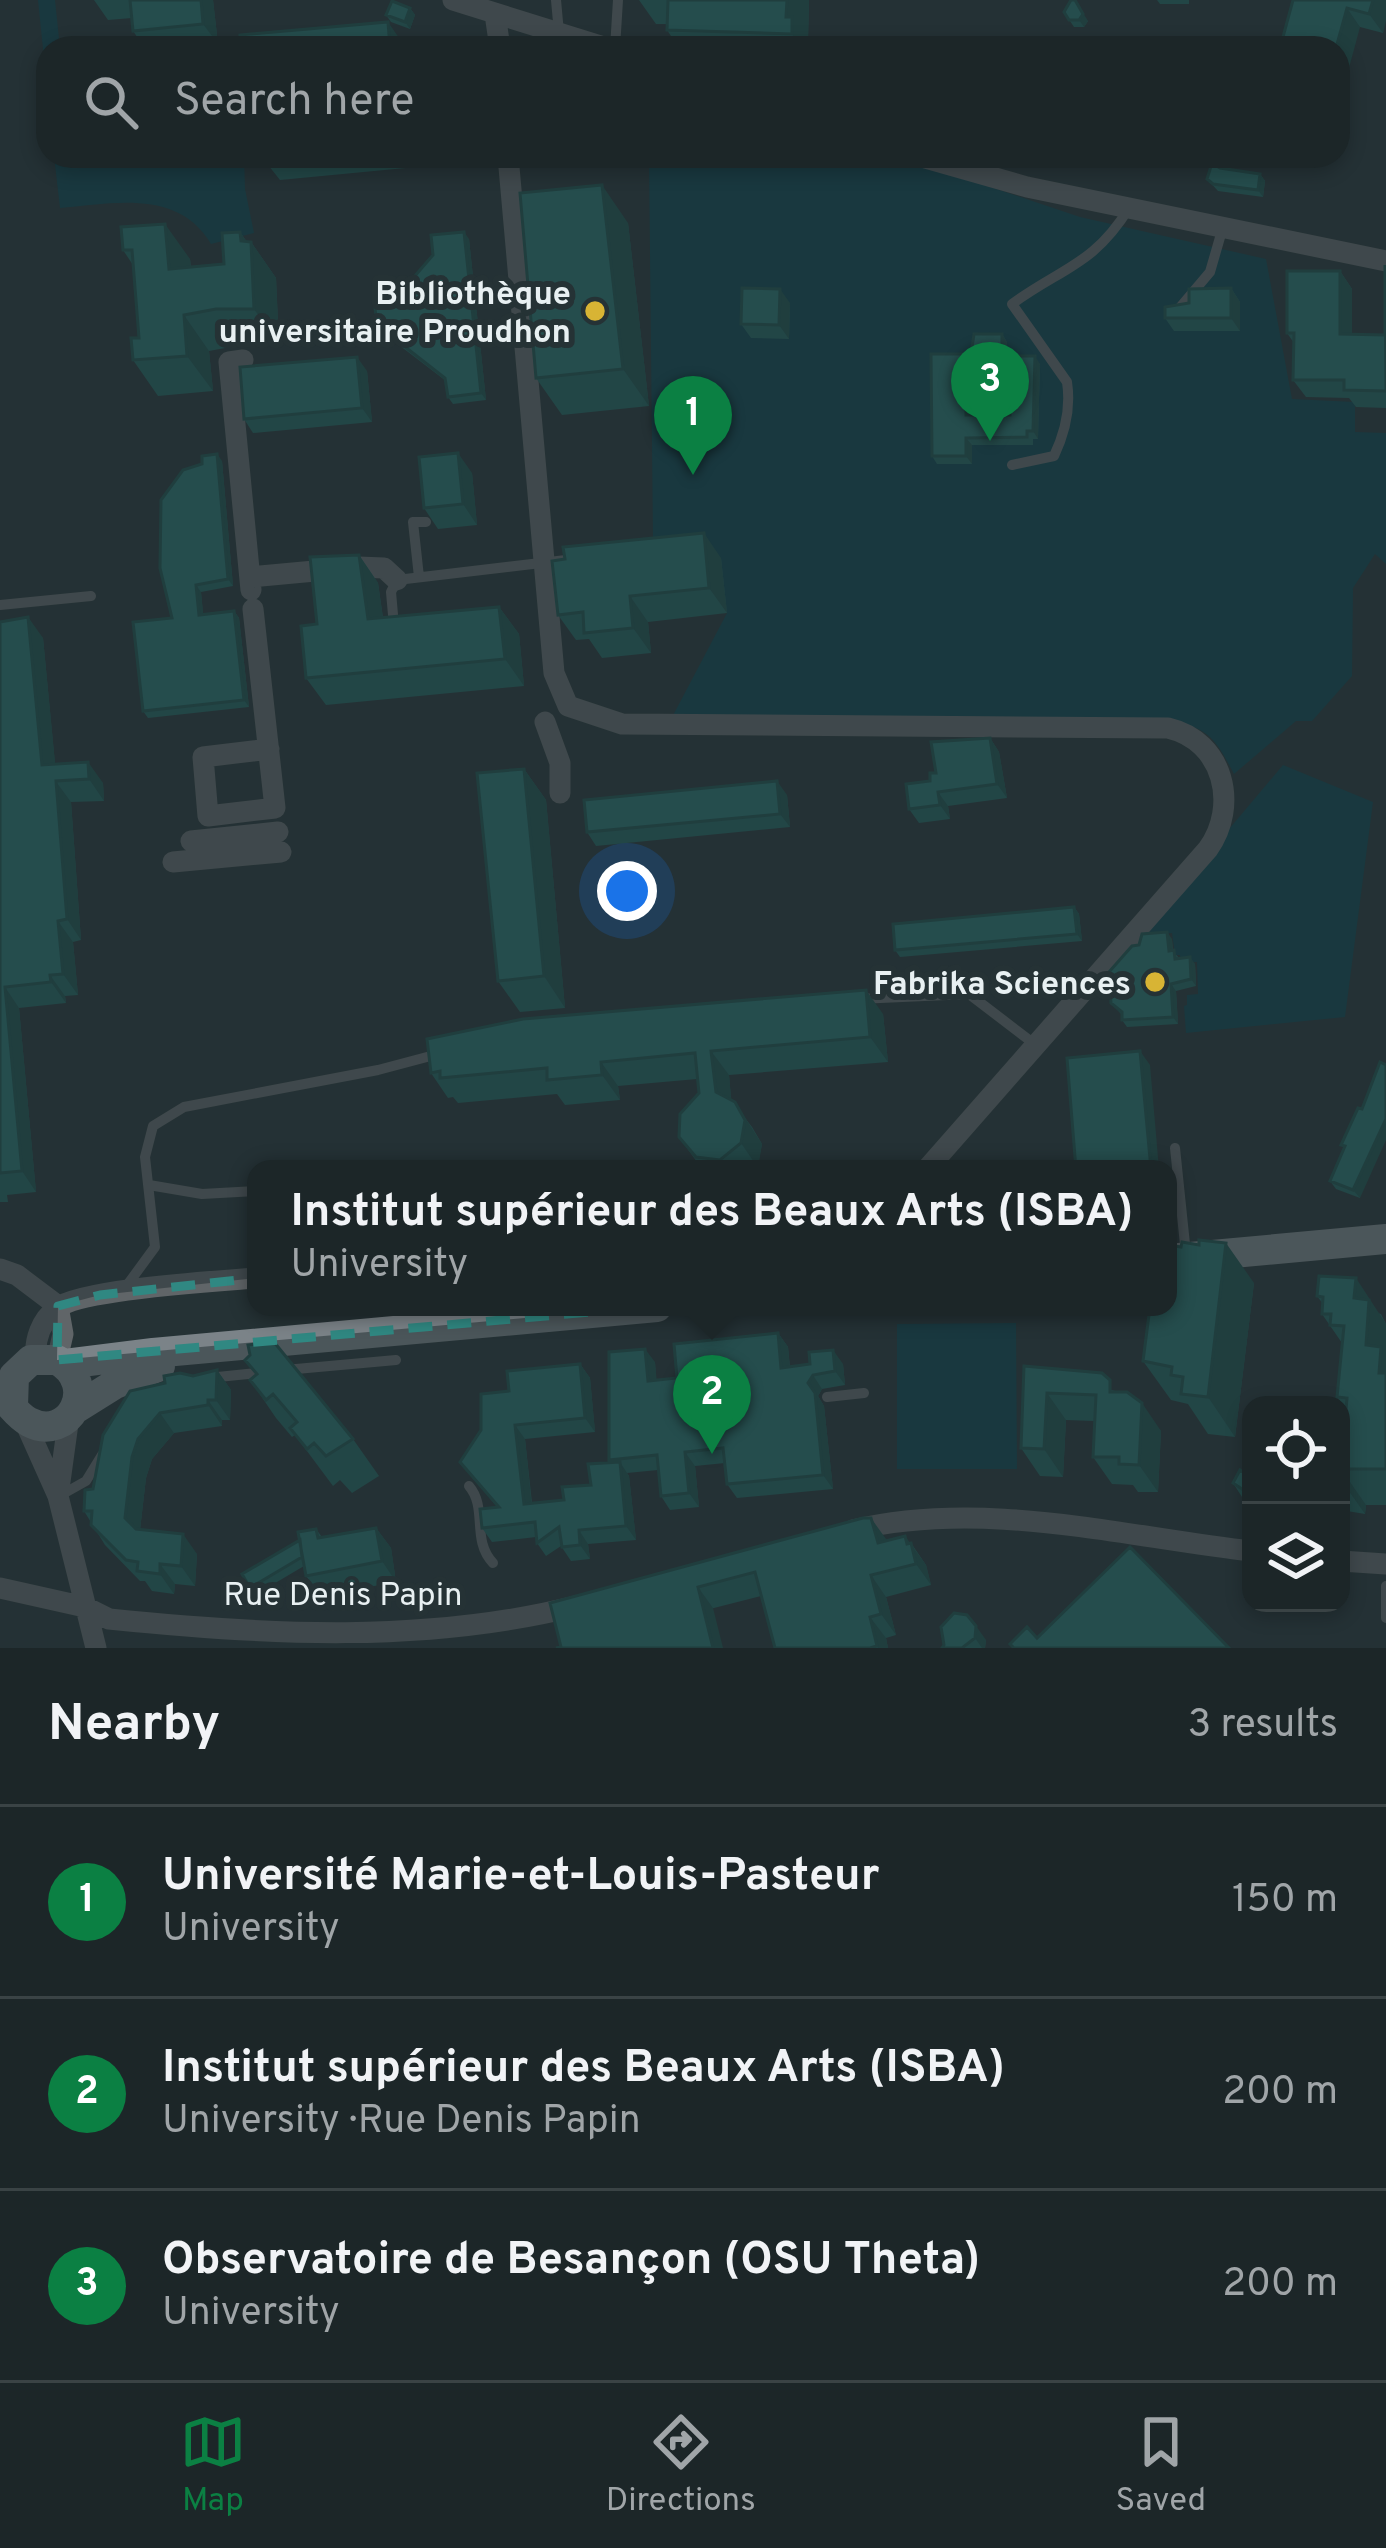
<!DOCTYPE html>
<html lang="en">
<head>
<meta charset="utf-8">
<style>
	:root { --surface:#1c2628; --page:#252e30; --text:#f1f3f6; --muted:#a0a5a8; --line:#3a4345; --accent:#0b8043 }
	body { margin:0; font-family:Overpass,sans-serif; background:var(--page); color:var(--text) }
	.controls { position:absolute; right:36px; bottom:36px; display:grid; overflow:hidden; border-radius:24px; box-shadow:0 6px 18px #0003 }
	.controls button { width:108px; height:108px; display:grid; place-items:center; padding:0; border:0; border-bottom:3px solid var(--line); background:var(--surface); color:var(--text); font:60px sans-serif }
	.you { position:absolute; left:627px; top:891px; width:42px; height:42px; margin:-30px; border:9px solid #fff; border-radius:50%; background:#1a73e8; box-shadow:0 0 0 18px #1a73e833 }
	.badge { display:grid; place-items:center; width:78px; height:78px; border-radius:50%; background:var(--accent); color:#fff; font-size:39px; font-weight:700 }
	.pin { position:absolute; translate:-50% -99px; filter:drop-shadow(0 3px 6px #0008) }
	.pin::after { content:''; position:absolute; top:63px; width:42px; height:36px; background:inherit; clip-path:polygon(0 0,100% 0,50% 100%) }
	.popup { position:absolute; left:247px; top:1160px; width:930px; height:156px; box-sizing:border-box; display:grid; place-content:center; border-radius:24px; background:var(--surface); filter:drop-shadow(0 3px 9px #0005); font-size:39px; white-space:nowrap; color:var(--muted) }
	.popup b { font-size:45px; color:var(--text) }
	.popup::after { content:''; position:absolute; left:50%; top:100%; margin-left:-24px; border:24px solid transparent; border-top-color:var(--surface) }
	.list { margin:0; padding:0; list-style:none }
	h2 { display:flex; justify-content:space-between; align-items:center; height:156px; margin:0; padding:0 48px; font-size:51px }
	h2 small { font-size:39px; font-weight:400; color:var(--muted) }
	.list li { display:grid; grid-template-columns:78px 1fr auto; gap:36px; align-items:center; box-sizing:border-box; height:192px; padding:0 48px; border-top:3px solid var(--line) }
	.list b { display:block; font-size:45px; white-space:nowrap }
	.list p { margin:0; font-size:39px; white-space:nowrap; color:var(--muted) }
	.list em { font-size:39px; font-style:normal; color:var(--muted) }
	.icon { flex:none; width:66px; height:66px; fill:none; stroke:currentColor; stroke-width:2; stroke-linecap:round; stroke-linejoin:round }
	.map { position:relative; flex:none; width:1386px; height:1648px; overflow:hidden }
	.search { position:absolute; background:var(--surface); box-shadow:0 6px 18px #0003; left:36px; right:36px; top:36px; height:132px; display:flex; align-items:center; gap:30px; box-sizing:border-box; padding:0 42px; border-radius:36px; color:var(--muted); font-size:45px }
	.sheet { height:732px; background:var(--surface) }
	nav { display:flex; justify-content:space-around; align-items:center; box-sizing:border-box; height:168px; border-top:3px solid var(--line); background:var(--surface); font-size:33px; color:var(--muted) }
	nav a { display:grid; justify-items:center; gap:6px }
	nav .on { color:var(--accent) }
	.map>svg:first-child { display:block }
	.green { fill:#0c414c }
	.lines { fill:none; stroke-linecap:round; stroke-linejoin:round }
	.lane { stroke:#606568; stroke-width:10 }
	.street { stroke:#606568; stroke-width:21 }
	.secondary { stroke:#7b8388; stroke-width:30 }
	.wall { fill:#215f5c; fill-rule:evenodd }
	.shaded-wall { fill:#1b4e4b }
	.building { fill:#266f6b; stroke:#1b4e4b; stroke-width:3; fill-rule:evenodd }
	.marked { fill:none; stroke:#308882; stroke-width:9; stroke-dasharray:24 15; stroke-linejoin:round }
	.poi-dot { fill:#d8b434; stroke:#253235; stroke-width:4.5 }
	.labels { text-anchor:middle; stroke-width:12; stroke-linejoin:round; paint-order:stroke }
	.poi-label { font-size:33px; font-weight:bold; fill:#e8f0f2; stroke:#253235; text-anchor:end }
	.street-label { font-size:33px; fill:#e8f0f2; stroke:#253235 }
</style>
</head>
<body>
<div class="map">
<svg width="1386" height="1648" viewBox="0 0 1386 1648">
	<rect width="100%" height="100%" fill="#253235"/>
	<path class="green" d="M38 0H55L60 48H48V98Z
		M54 156H244L245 189 254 233 211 244C179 189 114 203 60 208Z
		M649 156H898L1080 217 1266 259 1292 399 1355 402V432L1386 433V564L1375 554 1353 588 1352 676 1312 721H1296L1234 774C1215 738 1209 727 1167 721L669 723 727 613 653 542Z
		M1283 765 1373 802 1345 1017 1186 1033 1184 1006 1187 1005V995L1198 994 1197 962 1181 963 1180 955H1175L1172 933 1139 936Z
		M1016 1323 1017 1469H897V1324Z"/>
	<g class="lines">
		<path class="lane" d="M556 0 559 33
			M615 48 618 0
			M1177 311 1210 272 1223 227
			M1012 465 1054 456C1065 433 1071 408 1067 382L1012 304C1061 268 1094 265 1129 208
			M419 577 413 522H426
			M0 605 91 596
			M394 626 391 592 397 580 566 560
			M858 999 969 994 1037 1046
			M1175 1148 1186 1254
			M530 1169 564 1166
			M149 1185 202 1194 256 1191
			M125 1288 155 1247 145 1157 153 1126 184 1107 378 1070 442 1053
			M285 1370 396 1360
			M208 1378 267 1372
			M827 1397 864 1393
			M469 1486C488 1508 471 1540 493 1563
			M61 1495 86 1481 102 1455
			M1386 1586V1618"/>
		<path class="street" d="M453 0 607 48
			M495 14 500 48
			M508 156 554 673 568 706 622 724 1168 728C1224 741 1239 806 1208 849L927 1169
			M918 156 1027 187 1386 261
			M243 360 229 362 251 590
			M250 577 358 567 384 568 397 580
			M253 609 275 808 208 816 203 757 269 749
			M545 722 560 763V793
			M191 841 278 832
			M173 862 281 852
			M0 1269 17 1275 58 1306 63 1334 57 1360
			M36 1359C34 1340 41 1320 57 1308 81 1289 219 1281 256 1278
			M24 1420 58 1496 96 1648
			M58 1496 69 1416
			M853 1530C984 1499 1120 1536 1251 1551
			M1341 1561 1386 1564
			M0 1588 85 1607 109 1619C265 1635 427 1644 580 1605"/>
		<path class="secondary" d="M1168 1259 1386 1239
			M65 1364 153 1353 657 1307
			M0 1395C10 1403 17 1416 29 1422 69 1443 101 1385 57 1360H31L14 1376 13 1405
			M75 1409 115 1384 160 1366"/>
	</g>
	<path class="wall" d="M94 0H213L218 44 181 48H145L133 31 132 18 108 20Z
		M639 0H809L808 40 813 48H679L667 30V24H656Z
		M1157 0H1189V4H1160Z
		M1293 0H1386L1383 33 1360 27Z
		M410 8 415 15 410 29 391 22 386 15Z
		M1064 12 1088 21 1084 27H1074Z
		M261 156H416V167L280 180Z
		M1300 156H1330L1328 165Z
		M1220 168 1260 174 1265 181 1263 197 1218 191 1207 179Z
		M628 223 649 406 562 415 536 378Z
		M121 227 190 259 191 267 224 264 240 232 247 242H251L276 278 279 345H241L209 351 213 391 158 396 133 360 139 338 133 265 123 250Z
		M469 239 486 400 453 404 448 397 446 381 395 342 383 343 378 336 388 307Z
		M1386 265V408L1356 407 1349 398 1306 397 1293 380 1294 343 1287 333 1340 271 1352 289V334L1385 335Z
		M1231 288 1240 302V331H1174L1165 318 1189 303Z
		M790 303 789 339 751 338 741 324Z
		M1002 334 1007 342V356L1040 364 1038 439H1033V445H972V464H937L932 456 971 354ZM971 380H1010V415H971Z
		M367 371 372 422 253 433 244 419Z
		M222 461 233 586 201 592 203 614 234 611 239 618 249 707 148 718 143 711Z
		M472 473 477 525 438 529 424 508Z
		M359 555 378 583 383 618 499 607 519 634 524 686 326 705 306 678 317 624Z
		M721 558 727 613 648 622 651 653 602 658 589 639 576 640 558 615Z
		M0 622 43 638 55 764 103 783 104 801 71 802 81 940 73 942 78 995 65 996 66 1003 19 1008 36 1192 7 1195 8 1202H0Z
		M990 738 999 752 1007 798 948 806 950 819 919 823 909 809 936 773Z
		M524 769 546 800 565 1008 520 1012 498 981Z
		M787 795 790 827 596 846 587 832Z
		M1074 907 1079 914 1082 941 900 957 895 950Z
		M1172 939 1173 951 1179 958 1195 964 1196 986 1176 991 1178 1024 1127 1027 1122 1020V1015L1111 1003Z
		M883 1014 888 1062 729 1075 731 1100 752 1127 762 1144 757 1169H702L679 1137 699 1093 697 1079 618 1086 620 1100 565 1105 557 1094 458 1103 453 1097 448 1098 431 1073Z
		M1358 1108 1360 1198 1336 1189 1330 1181 1344 1148 1341 1145Z
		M1254 1283 1235 1437 1208 1434 1188 1404 1171 1400 1143 1361Z
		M1317 1296 1381 1314 1386 1324V1505H1366L1365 1514 1341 1510V1425L1345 1421 1346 1409 1337 1397 1342 1343 1322 1314 1323 1304Z
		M778 1333 788 1347 790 1367 843 1364 845 1385 822 1389 818 1396 824 1406 833 1489 737 1498 727 1484 725 1463 695 1466 699 1507 670 1510 661 1496 658 1470 627 1473 629 1476 636 1540 588 1544 590 1559 571 1561 561 1546 546 1556 537 1543 536 1537 492 1542 482 1528 497 1507 460 1462 509 1391 580 1364 590 1378 595 1432 525 1439 532 1503 564 1500 591 1485 611 1463 609 1460 655 1362 656 1380 677 1378Z
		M245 1360 353 1439 379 1476 352 1493 340 1480 333 1486 295 1435 292 1437 276 1418 250 1380 256 1375Z
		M1024 1366 1119 1392 1161 1431 1158 1492H1138L1133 1485 1112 1484 1093 1457 1094 1421 1066 1420 1063 1477 1040 1476 1021 1448Z
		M217 1370 231 1390 230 1420H222V1426L174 1433 152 1459 146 1478 140 1530 197 1554 195 1586 175 1584 174 1594 152 1591 145 1581H140L105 1545 84 1511 93 1489 193 1376Z
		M1251 1477V1503L1242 1497 1233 1483Z
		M376 1528 391 1548 396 1582 320 1596 306 1576 304 1566 255 1595 242 1574 316 1529 322 1537Z
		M886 1539 887 1541 911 1543 926 1565 931 1585 886 1597 896 1635 886 1638 888 1648H775L761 1596 561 1647 550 1603Z
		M941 1627 986 1640 985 1648H942L944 1645Z"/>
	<path class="shaded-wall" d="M201 0H213L218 44 203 24Z
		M787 0H809L808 40 813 48H802L792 34 786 17Z
		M1075 0 1088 21 1084 27 1079 20Z
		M1373 0H1386V21L1383 33 1369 14Z
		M410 8 415 15 410 29 405 22Z
		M1347 8 1360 27 1338 109V48H1336Z
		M388 22 406 48H390Z
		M1260 174 1265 181 1263 197 1258 190Z
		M602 185 628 223 649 406 623 369Z
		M165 224 190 259 194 305 169 269Z
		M240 232 251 248V242L276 278 279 345 254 309Z
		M464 232 469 239 486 400 481 393Z
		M1340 271 1352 289V352L1340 334Z
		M1231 288 1240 302V331L1231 318Z
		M780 289 790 303 789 339 779 325Z
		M184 315 209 351 213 391 187 356Z
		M1002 334 1007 342V364L1002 356Z
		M1035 356 1040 364 1038 439 1033 431Z
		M357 357 367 371 372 422 362 408Z
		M966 372 971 380V422L966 415Z
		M966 438 972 445V464L966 456Z
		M458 453 472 473 477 525 463 504Z
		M217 454 222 461 233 586 228 579Z
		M704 533 721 558 727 613 709 588Z
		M359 555 378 583 387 646 368 619Z
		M196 585 201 592 204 622 199 615Z
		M630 596 648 622 651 653 633 628Z
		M499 607 519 634 524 686 505 659Z
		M234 611 239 618 249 707 244 700Z
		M28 617 43 638 57 783 71 802 81 940 67 919 42 765Z
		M990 738 999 752 1007 798 997 784Z
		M88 762 103 783 104 801 89 779Z
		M524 769 546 800 565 1008 544 976Z
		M777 781 787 795 790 827 780 814Z
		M938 792 948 806 950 819 940 805Z
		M1074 907 1079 914 1082 941 1077 934Z
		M58 921 73 942 78 995 63 974Z
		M1167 932 1172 939 1173 958 1169 951Z
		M1190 957 1195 964 1196 986 1191 979Z
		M50 975 65 996 66 1003 51 982Z
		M1171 984 1176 991 1178 1024 1173 1017Z
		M5 987 19 1008 36 1192 22 1171Z
		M866 990 883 1014 888 1062 870 1037Z
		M711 1051 729 1075 733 1117 716 1092Z
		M1140 1051 1150 1065 1159 1169H1151Z
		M601 1062 618 1086 620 1100 602 1075Z
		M735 1102 762 1144 758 1168 741 1143Z
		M1386 1119V1140L1360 1198 1353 1190Z
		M1226 1243 1254 1283 1235 1437 1208 1397Z
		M1356 1278 1386 1324V1469L1379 1373 1366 1345 1354 1298Z
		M778 1333 788 1347 791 1381 781 1368Z
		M645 1349 655 1362 658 1395 648 1381Z
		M833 1350 843 1364 845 1385 835 1371Z
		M580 1364 590 1378 595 1432 585 1418Z
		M217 1370 231 1390 230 1420 216 1400Z
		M813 1375 822 1389 818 1396 824 1406 833 1489 823 1475 808 1383Z
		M1047 1393 1066 1420 1063 1477 1044 1449Z
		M208 1400 222 1420V1426L208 1405Z
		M1142 1403 1161 1431 1158 1492 1139 1465Z
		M160 1413 174 1433 152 1459 146 1478 139 1539 125 1518 132 1457 138 1439Z
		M515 1425 525 1439 533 1518 524 1504Z
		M685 1452 695 1466 699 1507 689 1493Z
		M620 1462 629 1476 636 1540 626 1526Z
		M1341 1469 1366 1505 1365 1514 1341 1480Z
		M871 1518 886 1539 893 1565 878 1543Z
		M376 1528 391 1548 396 1582 382 1561Z
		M579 1530 588 1544 590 1559 580 1545Z
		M183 1534 197 1554 195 1586 181 1566Z
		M905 1536 926 1565 931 1585 916 1564Z
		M160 1564 175 1584 174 1594 160 1574Z
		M871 1575 886 1597 896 1635 881 1614Z
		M698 1587 713 1608 723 1648H713Z
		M870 1617 886 1638 888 1648H878L877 1646Z
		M976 1626 986 1640 985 1648H982L975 1638Z"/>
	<path class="building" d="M130 0H201L203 24 133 31Z
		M668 0H787L786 17H792V34L667 30Z
		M1071 0H1075L1083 14 1079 20H1069L1064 12Z
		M1293 0H1373L1369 14 1347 8 1336 48H1280Z
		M392 1 410 8 405 22 386 15Z
		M388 22 390 48H241L240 35Z
		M1212 163 1220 168 1260 174 1258 190 1213 184 1207 179Z
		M602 185 623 369 536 378 520 193Z
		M165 224 169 269 224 264 222 233 240 232 241 241 251 242 254 309H216L184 315 187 356 133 360 131 338H139L132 250H123L121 227Z
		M464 232 481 393 448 397 445 378 390 335 378 336 375 308 388 307 433 255 431 235Z
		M1385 265 1386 391 1344 390V380H1293L1294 333H1287V271H1340V334L1385 335Z
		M742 288 780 289 779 325 741 324Z
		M1231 288V318H1165V307L1189 303V289Z
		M974 334H1002V356H1035L1033 431H1027V437L966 438V456H932L931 354H971ZM966 372H1010V415H966Z
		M357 357 362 408 244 419 240 367Z
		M458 453 463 504 424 508 419 457Z
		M217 454 228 579 196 585 199 615 234 611 244 700 143 711 133 622 172 618 160 568 161 500 183 470 202 464V456Z
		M704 533 709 588 630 596 633 628 584 633 583 612 558 615 552 561 565 559 563 547Z
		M359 555 368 619 499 607 505 659 306 678 301 626 317 624 310 557Z
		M28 617 42 765 88 762 89 779 56 781 67 919 58 921 63 974 50 975 51 982 5 987 22 1171 0 1173V622Z
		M990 738 997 784 938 792 940 805 909 809 906 784 930 781V773H936L931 742Z
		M524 769 544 976 498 981 477 773Z
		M777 781 780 814 587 832 584 800Z
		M1074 907 1077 934 895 950 893 924Z
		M1167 932 1169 951 1174 950 1175 959 1190 957 1191 979 1171 984 1173 1017 1122 1020V1012L1111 1003 1109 972 1132 946 1139 945 1142 934Z
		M866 990 870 1037 711 1051 716 1092 735 1102 745 1120 741 1143 720 1160 696 1157 679 1137 680 1114 699 1093 695 1053 601 1062 602 1075 547 1080V1068L440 1078V1071L431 1073 427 1039 523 1019Z
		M1140 1051 1151 1169H1076L1067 1058Z
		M1380 1062 1386 1065V1119L1353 1190 1330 1181 1345 1146 1341 1145 1358 1108 1362 1109Z
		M1199 1240 1226 1243 1208 1397 1181 1394 1183 1377 1171 1375 1172 1367 1143 1361 1150 1307H1168V1245L1181 1247 1182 1242 1199 1245Z
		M1319 1276 1356 1278 1354 1298 1369 1300 1366 1345 1381 1347 1379 1373H1386V1469H1341V1425L1345 1421 1347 1398 1337 1397 1344 1326 1330 1325 1331 1314H1322L1323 1297 1317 1296Z
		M778 1333 781 1368 810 1364 809 1352 833 1350 835 1371 813 1375 808 1383 815 1393 823 1475 727 1484 723 1448 685 1452 689 1493 661 1496 657 1455 609 1460V1352L645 1349 648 1381 677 1378 674 1344Z
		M274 1342 353 1439 326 1456 314 1443 307 1449 290 1428 297 1422 273 1394 266 1400 250 1380 257 1374 245 1360 250 1355 248 1345Z
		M580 1364 585 1418 515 1425 524 1504 564 1500 562 1487 591 1485 588 1464 620 1462 626 1526 579 1530 580 1545 562 1547 559 1527 537 1543 535 1522 482 1528 480 1509 499 1507 460 1462 481 1430V1394L509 1391 507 1371Z
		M1024 1366 1102 1373 1110 1380V1392H1127L1142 1403 1139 1465 1119 1464V1457H1093L1096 1395 1047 1393 1044 1449 1021 1448Z
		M217 1370 216 1400H208V1405L160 1413 138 1439 132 1457 125 1518 136 1529 183 1534 181 1566 160 1564V1574L137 1571 138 1562 126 1560 91 1525 92 1511H84L85 1490 93 1489 103 1435 130 1391 165 1383 164 1376 180 1373 193 1376Z
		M1240 1470 1251 1477V1495L1233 1483Z
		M863 1518H871L878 1543 905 1536 907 1544 911 1543 916 1564 871 1575 881 1614 870 1617 877 1646 870 1648H775L755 1572 698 1587 713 1648H556L561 1647 550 1603Z
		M376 1528 382 1561 306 1576 298 1532 316 1529 318 1538Z
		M300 1540 302 1557 250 1588 242 1574Z
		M1130 1547 1229 1648H1014L1010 1644 1027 1627 1037 1638Z
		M954 1613 967 1615 976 1626 975 1638 962 1648H942L944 1645 941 1627Z"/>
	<path d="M0 0H1386V1648H0ZM893 1209 901 1284 57 1360 58 1306 100 1295Z" fill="#253235" fill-opacity=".55" fill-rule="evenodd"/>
	<path class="marked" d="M893 1209 901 1284 57 1360 58 1306 100 1295Z"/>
	<g class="poi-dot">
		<circle cx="595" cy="311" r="12"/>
		<circle cx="1155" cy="982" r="12"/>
	</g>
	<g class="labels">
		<g class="poi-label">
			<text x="571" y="304">Bibliothèque<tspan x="571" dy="38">universitaire Proudhon</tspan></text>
			<text x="1131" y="994">Fabrika Sciences</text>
		</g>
		<g class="street-label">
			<text x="343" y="1605">Rue Denis Papin</text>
		</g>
	</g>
</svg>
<div class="controls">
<button><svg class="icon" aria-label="locate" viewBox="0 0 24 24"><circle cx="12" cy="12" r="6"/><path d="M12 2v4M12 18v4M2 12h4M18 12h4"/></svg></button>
<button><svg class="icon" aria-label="layers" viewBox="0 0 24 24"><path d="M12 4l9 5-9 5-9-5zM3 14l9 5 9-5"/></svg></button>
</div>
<div class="you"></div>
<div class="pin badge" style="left:693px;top:475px">1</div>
<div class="pin badge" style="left:712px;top:1454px">2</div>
<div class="popup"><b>Institut supérieur des Beaux Arts (ISBA)</b>University</div>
<div class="pin badge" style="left:990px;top:441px">3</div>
<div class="search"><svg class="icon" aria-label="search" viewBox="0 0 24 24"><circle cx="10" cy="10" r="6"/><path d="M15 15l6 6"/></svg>Search here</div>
</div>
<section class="sheet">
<h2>Nearby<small>3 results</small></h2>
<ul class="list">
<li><span class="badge">1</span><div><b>Université Marie-et-Louis-Pasteur</b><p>University</p></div><em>150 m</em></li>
<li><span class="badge">2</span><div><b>Institut supérieur des Beaux Arts (ISBA)</b><p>University · Rue Denis Papin</p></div><em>200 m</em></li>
<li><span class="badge">3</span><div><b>Observatoire de Besançon (OSU Theta)</b><p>University</p></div><em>200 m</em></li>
</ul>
</section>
<nav>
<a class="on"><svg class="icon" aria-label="map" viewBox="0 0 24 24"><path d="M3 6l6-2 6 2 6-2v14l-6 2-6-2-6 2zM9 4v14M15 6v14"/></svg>Map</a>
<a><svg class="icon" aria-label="directions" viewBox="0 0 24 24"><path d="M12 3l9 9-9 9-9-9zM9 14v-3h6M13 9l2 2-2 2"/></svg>Directions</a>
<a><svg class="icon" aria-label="saved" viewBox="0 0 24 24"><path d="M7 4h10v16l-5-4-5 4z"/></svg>Saved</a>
</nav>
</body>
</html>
